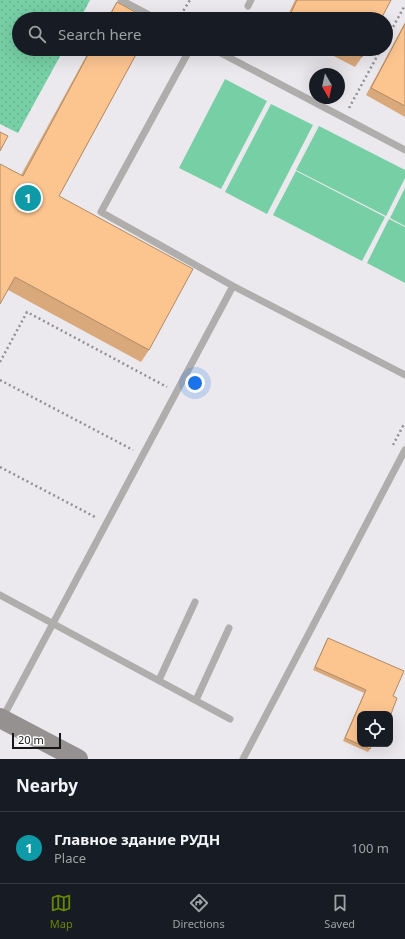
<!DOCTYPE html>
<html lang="en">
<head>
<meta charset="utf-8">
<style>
	:root { --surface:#171b24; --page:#242831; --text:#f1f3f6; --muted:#9ea1a6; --line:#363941; --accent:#668704 }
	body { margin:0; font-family:"Noto Sans",sans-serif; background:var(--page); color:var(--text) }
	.controls { position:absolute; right:12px; bottom:12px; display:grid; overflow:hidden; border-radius:8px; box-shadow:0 4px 16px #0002 }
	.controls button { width:36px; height:36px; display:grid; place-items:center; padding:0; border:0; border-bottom:1px solid var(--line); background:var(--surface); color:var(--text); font:20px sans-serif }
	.compass { position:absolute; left:309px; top:68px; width:36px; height:36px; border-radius:50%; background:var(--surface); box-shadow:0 4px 16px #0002; rotate:171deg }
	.scale { position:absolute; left:12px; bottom:10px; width:49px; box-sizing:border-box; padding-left:4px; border:2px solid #171617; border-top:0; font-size:11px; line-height:14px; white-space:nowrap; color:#171617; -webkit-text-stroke:3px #fff; paint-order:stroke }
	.you { position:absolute; left:195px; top:383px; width:14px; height:14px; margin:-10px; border:3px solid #fff; border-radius:50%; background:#1a73e8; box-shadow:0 0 0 6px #1a73e833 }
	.badge { display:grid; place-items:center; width:26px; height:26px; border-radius:50%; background:var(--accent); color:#fff; font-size:13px; font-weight:700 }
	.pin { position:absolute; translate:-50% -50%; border:2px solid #fff; box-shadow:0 1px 4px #0006 }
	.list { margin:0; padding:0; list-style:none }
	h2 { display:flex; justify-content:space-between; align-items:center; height:52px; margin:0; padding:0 16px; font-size:17px }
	h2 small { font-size:13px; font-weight:400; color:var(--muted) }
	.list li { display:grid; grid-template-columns:26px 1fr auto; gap:12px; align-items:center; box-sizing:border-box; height:72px; padding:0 16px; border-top:1px solid var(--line) }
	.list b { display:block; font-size:15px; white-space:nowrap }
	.list p { margin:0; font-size:13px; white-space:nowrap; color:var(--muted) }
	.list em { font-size:13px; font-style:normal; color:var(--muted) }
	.icon { flex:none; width:22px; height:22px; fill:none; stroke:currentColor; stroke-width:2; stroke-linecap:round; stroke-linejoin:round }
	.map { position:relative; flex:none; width:405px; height:759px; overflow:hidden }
	.search { position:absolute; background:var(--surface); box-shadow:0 4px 16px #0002; left:12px; right:12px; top:12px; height:44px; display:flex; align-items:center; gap:10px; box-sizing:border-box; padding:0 14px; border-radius:22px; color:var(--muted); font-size:15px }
	.sheet { height:124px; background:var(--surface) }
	nav { display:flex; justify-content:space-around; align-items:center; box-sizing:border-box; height:56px; border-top:1px solid var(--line); background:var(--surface); font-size:11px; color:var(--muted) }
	nav a { display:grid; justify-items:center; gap:2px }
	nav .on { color:var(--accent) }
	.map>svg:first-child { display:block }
	.grass { fill:url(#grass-dots) }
	.green { fill:#77cfa5 }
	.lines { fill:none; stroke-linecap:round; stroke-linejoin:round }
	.path { stroke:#929093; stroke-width:2.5; stroke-dasharray:2 3; stroke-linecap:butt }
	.service { stroke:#b0aead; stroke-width:7 }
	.secondary { stroke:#949190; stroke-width:20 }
	.wall { fill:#d9a97c }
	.building { fill:#fcc590; stroke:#b08a65 }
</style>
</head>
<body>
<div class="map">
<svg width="405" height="759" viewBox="0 0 405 759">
	<defs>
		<pattern id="grass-dots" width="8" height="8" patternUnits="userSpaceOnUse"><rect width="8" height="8" fill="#77cfa5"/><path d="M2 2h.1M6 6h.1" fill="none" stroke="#66b18d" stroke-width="1.8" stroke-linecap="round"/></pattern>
	</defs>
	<rect width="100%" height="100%" fill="#ebe9ed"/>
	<path class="grass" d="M0 0H90L80 19H19V49H64L18 133 0 124Z"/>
	<path class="green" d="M225 79 267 101 221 189 179 168Z
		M271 104 313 125 267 214 225 192Z
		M319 126 405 170V178L386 216 296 170Z
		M296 171 385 217 362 261 273 215Z
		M405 188V226L390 218Z
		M389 219 405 227V283L367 263Z"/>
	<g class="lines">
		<path class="path" d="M178 19 190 0
			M386 40 405 5
			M349 108 381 49
			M0 362 27 312 167 387
			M0 380 133 450
			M393 445 403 426 405 427
			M0 467 97 518"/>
		<path class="service" d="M121 0 157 19
			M248 6 251 0
			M213 49 405 150
			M233 286 405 375
			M0 595 230 719
			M159 680 195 602
			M196 700 229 628
			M3 717 233 286 101 212 190 49
			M243 759 405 450"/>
		<path class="secondary" d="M0 718 78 759"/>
	</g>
	<path class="wall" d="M295 0H391L381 19H286Z
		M117 2 148 19H106Z
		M405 22V117L366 95Z
		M90 49H139L59 196 149 350 141 362 8 290 21 175Z
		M320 49H366L362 57 355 67Z
		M328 638 393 696 390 715V714H360L370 749 368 752 343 741 364 693 313 670 326 641Z"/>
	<path class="building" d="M297 0H391L381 19H288Z
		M117 2 148 19H108Z
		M405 24V106L371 88Z
		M91 49H139L59 196 193 269 149 350 15 277 0 304V164L23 176Z
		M346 49H366L362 57Z
		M0 132 8 136 0 151Z
		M328 638 404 671 393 696 397 698 391 714 386 712 385 714H360V744H372L370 749 345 738 366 690 315 667Z"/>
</svg>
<div class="controls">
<button><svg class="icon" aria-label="locate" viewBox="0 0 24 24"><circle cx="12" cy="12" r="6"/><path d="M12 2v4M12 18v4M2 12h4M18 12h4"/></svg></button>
</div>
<svg class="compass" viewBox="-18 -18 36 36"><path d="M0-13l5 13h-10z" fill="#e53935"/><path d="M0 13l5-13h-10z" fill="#9ea1a6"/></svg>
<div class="scale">20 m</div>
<div class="you"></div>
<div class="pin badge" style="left:28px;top:198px;background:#0f9aa8">1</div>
<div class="search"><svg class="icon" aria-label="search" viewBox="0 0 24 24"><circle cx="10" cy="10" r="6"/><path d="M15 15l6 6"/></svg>Search here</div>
</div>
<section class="sheet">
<h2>Nearby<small></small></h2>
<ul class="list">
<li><span class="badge" style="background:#0f9aa8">1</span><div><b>Главное здание РУДН</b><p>Place</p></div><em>100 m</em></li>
</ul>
</section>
<nav>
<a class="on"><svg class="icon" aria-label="map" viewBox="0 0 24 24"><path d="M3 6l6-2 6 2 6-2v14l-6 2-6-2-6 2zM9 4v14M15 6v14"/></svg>Map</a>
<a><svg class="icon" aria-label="directions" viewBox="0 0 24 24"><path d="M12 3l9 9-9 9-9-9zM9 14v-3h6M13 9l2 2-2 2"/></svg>Directions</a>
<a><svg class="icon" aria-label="saved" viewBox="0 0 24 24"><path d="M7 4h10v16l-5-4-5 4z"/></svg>Saved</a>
</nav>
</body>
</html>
